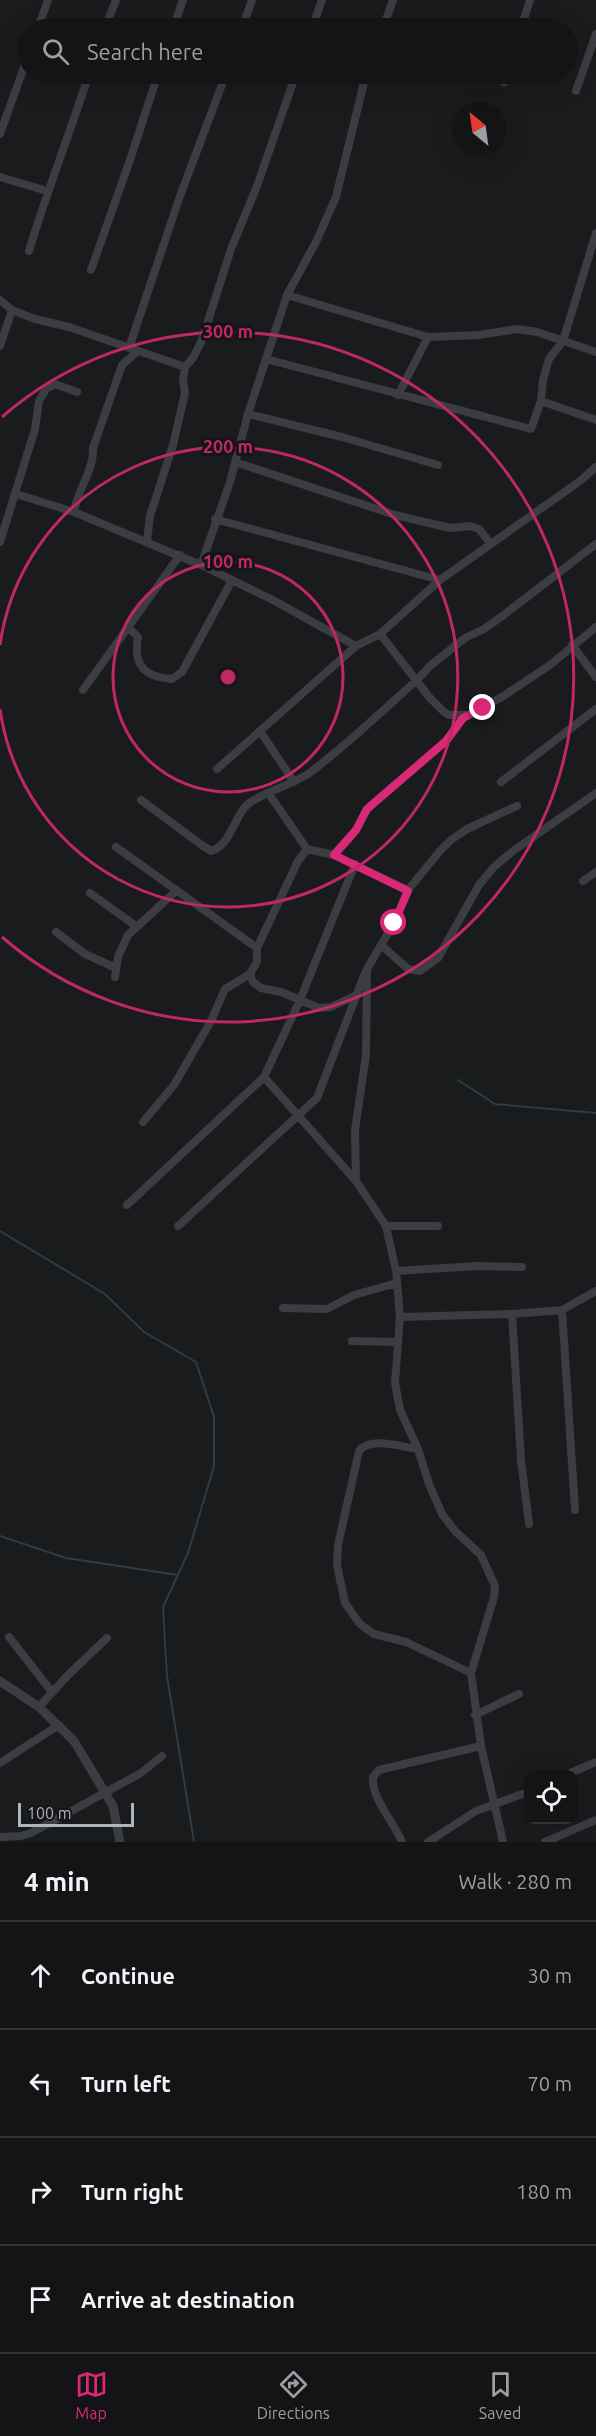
<!DOCTYPE html>
<html lang="en">
<head>
<meta charset="utf-8">
<style>
	:root { --surface:#141416; --page:#212123; --text:#f1f3f6; --muted:#9d9ea1; --line:#333335; --accent:#db2777 }
	body { margin:0; font-family:Ubuntu,sans-serif; background:var(--page); color:var(--text) }
	.controls { position:absolute; right:18px; bottom:18px; display:grid; overflow:hidden; border-radius:12px; box-shadow:0 6px 24px #0002 }
	.controls button { width:54px; height:54px; display:grid; place-items:center; padding:0; border:0; border-bottom:2px solid var(--line); background:var(--surface); color:var(--text); font:30px sans-serif }
	.compass { position:absolute; left:452px; top:102px; width:54px; height:54px; border-radius:50%; background:var(--surface); box-shadow:0 6px 24px #0002; rotate:331deg }
	.scale { position:absolute; left:18px; bottom:15px; width:116px; box-sizing:border-box; padding-left:6px; border:3px solid #acb4bc; border-top:0; font-size:16px; line-height:21px; white-space:nowrap; color:#acb4bc; -webkit-text-stroke:4px #151518; paint-order:stroke }
	.stop { position:absolute; width:18px; height:18px; margin:-14px; border:4px solid #db2777; border-radius:50%; background:#fff }
	.stop.end { background:#db2777; border-color:#fff; box-shadow:0 2px 6px #0008 }
	.list { margin:0; padding:0; list-style:none }
	h2 { display:flex; justify-content:space-between; align-items:center; height:78px; margin:0; padding:0 24px; font-size:26px }
	h2 small { font-size:20px; font-weight:400; color:var(--muted) }
	.list li { display:grid; grid-template-columns:39px 1fr auto; gap:18px; align-items:center; box-sizing:border-box; height:108px; padding:0 24px; border-top:2px solid var(--line) }
	.list b { display:block; font-size:22px; white-space:nowrap }
	.list em { font-size:20px; font-style:normal; color:var(--muted) }
	.icon { flex:none; width:33px; height:33px; fill:none; stroke:currentColor; stroke-width:2; stroke-linecap:round; stroke-linejoin:round }
	.map { position:relative; flex:none; width:596px; height:1842px; overflow:hidden }
	.search { position:absolute; background:var(--surface); box-shadow:0 6px 24px #0002; left:18px; right:18px; top:18px; height:66px; display:flex; align-items:center; gap:15px; box-sizing:border-box; padding:0 21px; border-radius:33px; color:var(--muted); font-size:22px }
	.sheet { height:510px; background:var(--surface) }
	nav { display:flex; justify-content:space-around; align-items:center; box-sizing:border-box; height:84px; border-top:2px solid var(--line); background:var(--surface); font-size:16px; color:var(--muted) }
	nav a { display:grid; justify-items:center; gap:3px }
	nav .on { color:var(--accent) }
	.map>svg:first-child { display:block }
	.lines { fill:none; stroke-linecap:round; stroke-linejoin:round }
	.stream { stroke:#2f3c41; stroke-width:2 }
	.minor { stroke:#3b3d42; stroke-width:8 }
	.tertiary { stroke:#3b3d42; stroke-width:9 }
	.route { stroke:#db2777; stroke-width:8 }
	.ring { fill:none; stroke:#c02865; stroke-width:3 }
	.centre { fill:#c02865; stroke:#151518; stroke-width:3 }
	.ring-label { font-size:18px; text-anchor:middle; font-weight:bold; fill:#c02865; stroke:#151518; stroke-width:6; stroke-linejoin:round; paint-order:stroke }
</style>
</head>
<body>
<div class="map">
<svg width="596" height="1842" viewBox="0 0 596 1842">
	<rect width="100%" height="100%" fill="#1a1b1d"/>
	<g class="lines">
		<path class="stream" d="M458 1080 495 1104 596 1113
			M0 1231 105 1294 144 1332 196 1362 214 1417V1466L188 1553 163 1607 167 1676 194 1842
			M0 1536 66 1558 178 1575"/>
		<path class="minor" d="M38 28 48 0
			M105 28 116 0
			M173 28 183 0
			M242 28 252 0
			M312 28 322 0
			M383 28 393 0
			M521 28 530 0
			M504 82 507 74
			M576 91 596 34
			M0 134 28 56
			M0 177 47 191
			M29 251C47 191 70 133 89 74
			M91 270 130 160 158 74
			M287 295 428 337 479 335 517 329 537 332 596 352
			M0 300 12 310 35 319 69 327 185 367
			M0 346 12 310
			M129 348 180 196 226 74
			M266 359 531 429 541 401 543 380 549 359 563 341 596 233
			M398 395 428 337
			M541 401 596 420
			M248 414 342 437 438 465
			M235 462 395 515 450 528 470 526 479 529 491 544
			M16 494 74 512 201 565 230 482 248 414 287 295 316 242 336 197 366 74
			M74 512C77 490 94 471 93 448L122 365 138 351
			M215 519 440 580
			M147 541 150 516 173 445 185 393 183 380 185 367 193 358 202 340 231 249 257 186 296 74
			M0 542 35 429 39 401 46 389 55 384 77 392
			M201 565 271 599 356 646
			M129 628 138 637C133 665 144 677 172 679L182 672 231 582
			M380 634 430 698 444 712 449 715H469
			M572 645 596 677
			M83 690 180 555
			M260 731 294 782
			M217 769 356 646 380 634 440 580 580 481 596 467
			M501 782 596 709
			M269 794 307 849
			M141 800 203 846 211 851C231 845 234 817 247 805 261 792 295 785 312 771 349 743 383 710 417 680L431 665 465 638 484 629 501 617 596 544
			M116 847 257 948
			M583 881 596 872
			M408 890 334 855 356 830 367 809 446 741 463 718 502 697 550 665 596 627
			M90 893 136 926
			M56 932 85 954 116 968
			M381 945 408 969 420 971 438 958 479 885 494 867 513 851 596 793
			M250 974 253 982 261 988 281 992 319 1008 331 1007 356 995
			M115 977 118 957 128 935 177 890
			M264 1077 356 1181
			M143 1122 174 1085 211 1021 225 989 250 974 257 962V948L298 861 307 849 334 855
			M127 1205 264 1077 300 1000 355 864
			M178 1226 317 1098 365 973
			M386 1226H438
			M396 1271 477 1266 522 1267
			M283 1308 327 1309 354 1295 397 1283
			M562 1310 575 1510
			M512 1314 521 1460 529 1524
			M400 1317 512 1314 562 1310 596 1291
			M352 1341 398 1342
			M418 1449C402 1447 370 1436 359 1451L338 1545 337 1565 345 1603 360 1624 374 1634 406 1642 471 1673
			M9 1637 52 1692
			M39 1707 67 1676 107 1638
			M475 1715 519 1694
			M0 1763 59 1725
			M568 1774 596 1762
			M0 1837 21 1836 31 1833 141 1773 162 1756
			M402 1842C394 1822 371 1798 373 1777L379 1770 481 1746
			M428 1842 476 1811 528 1792
			M503 1842 481 1746 471 1673 494 1597 495 1586 481 1555 455 1531 442 1514 429 1484 418 1449 400 1410 395 1383 400 1317 396 1271 386 1226 356 1181 355 1130 366 1055 367 969 394 923 408 890 439 852 451 840 467 829 517 806
			M545 1842 596 1820"/>
		<path class="tertiary" d="M0 1681 39 1707 74 1741 113 1806 120 1842"/>
	</g>
	<g class="lines">
		<path class="route" d="M394 923 408 891 334 855 356 830 367 809 446 741 463 718 483 708"/>
	</g>
	<g class="ring">
		<circle cx="228" cy="677" r="115"/>
		<path d="M0 645A230 230 0 1 1 0 709"/>
		<path d="M2 417A345 345 0 1 1 2 937"/>
	</g>
	<circle cx="228" cy="677" r="9" class="centre"/>
	<g class="ring-label">
		<text x="228" y="338">300 m</text>
		<text x="228" y="453">200 m</text>
		<text x="228" y="568">100 m</text>
	</g>
</svg>
<div class="controls">
<button><svg class="icon" aria-label="locate" viewBox="0 0 24 24"><circle cx="12" cy="12" r="6"/><path d="M12 2v4M12 18v4M2 12h4M18 12h4"/></svg></button>
</div>
<svg class="compass" viewBox="-18 -18 36 36"><path d="M0-13l5 13h-10z" fill="#e53935"/><path d="M0 13l5-13h-10z" fill="#9d9ea1"/></svg>
<div class="scale">100 m</div>
<div class="stop" style="left:394px;top:923px"></div>
<div class="stop end" style="left:483px;top:708px"></div>
<div class="search"><svg class="icon" aria-label="search" viewBox="0 0 24 24"><circle cx="10" cy="10" r="6"/><path d="M15 15l6 6"/></svg>Search here</div>
</div>
<section class="sheet">
<h2>4 min<small>Walk · 280 m</small></h2>
<ul class="list">
<li><svg class="icon" aria-label="ahead" viewBox="0 0 24 24"><path d="M12 20V5M6 11l6-6 6 6"/></svg><div><b>Continue</b></div><em>30 m</em></li>
<li><svg class="icon" aria-label="left" viewBox="0 0 24 24"><path d="M17 20v-9H6M10 6l-5 5 5 5"/></svg><div><b>Turn left</b></div><em>70 m</em></li>
<li><svg class="icon" aria-label="right" viewBox="0 0 24 24"><path d="M7 20v-9h11M14 6l5 5-5 5"/></svg><div><b>Turn right</b></div><em>180 m</em></li>
<li><svg class="icon" aria-label="arrive" viewBox="0 0 24 24"><path d="M6 21V4h12l-3 4 3 4H6"/></svg><div><b>Arrive at destination</b></div></li>
</ul>
</section>
<nav>
<a class="on"><svg class="icon" aria-label="map" viewBox="0 0 24 24"><path d="M3 6l6-2 6 2 6-2v14l-6 2-6-2-6 2zM9 4v14M15 6v14"/></svg>Map</a>
<a><svg class="icon" aria-label="directions" viewBox="0 0 24 24"><path d="M12 3l9 9-9 9-9-9zM9 14v-3h6M13 9l2 2-2 2"/></svg>Directions</a>
<a><svg class="icon" aria-label="saved" viewBox="0 0 24 24"><path d="M7 4h10v16l-5-4-5 4z"/></svg>Saved</a>
</nav>
</body>
</html>
